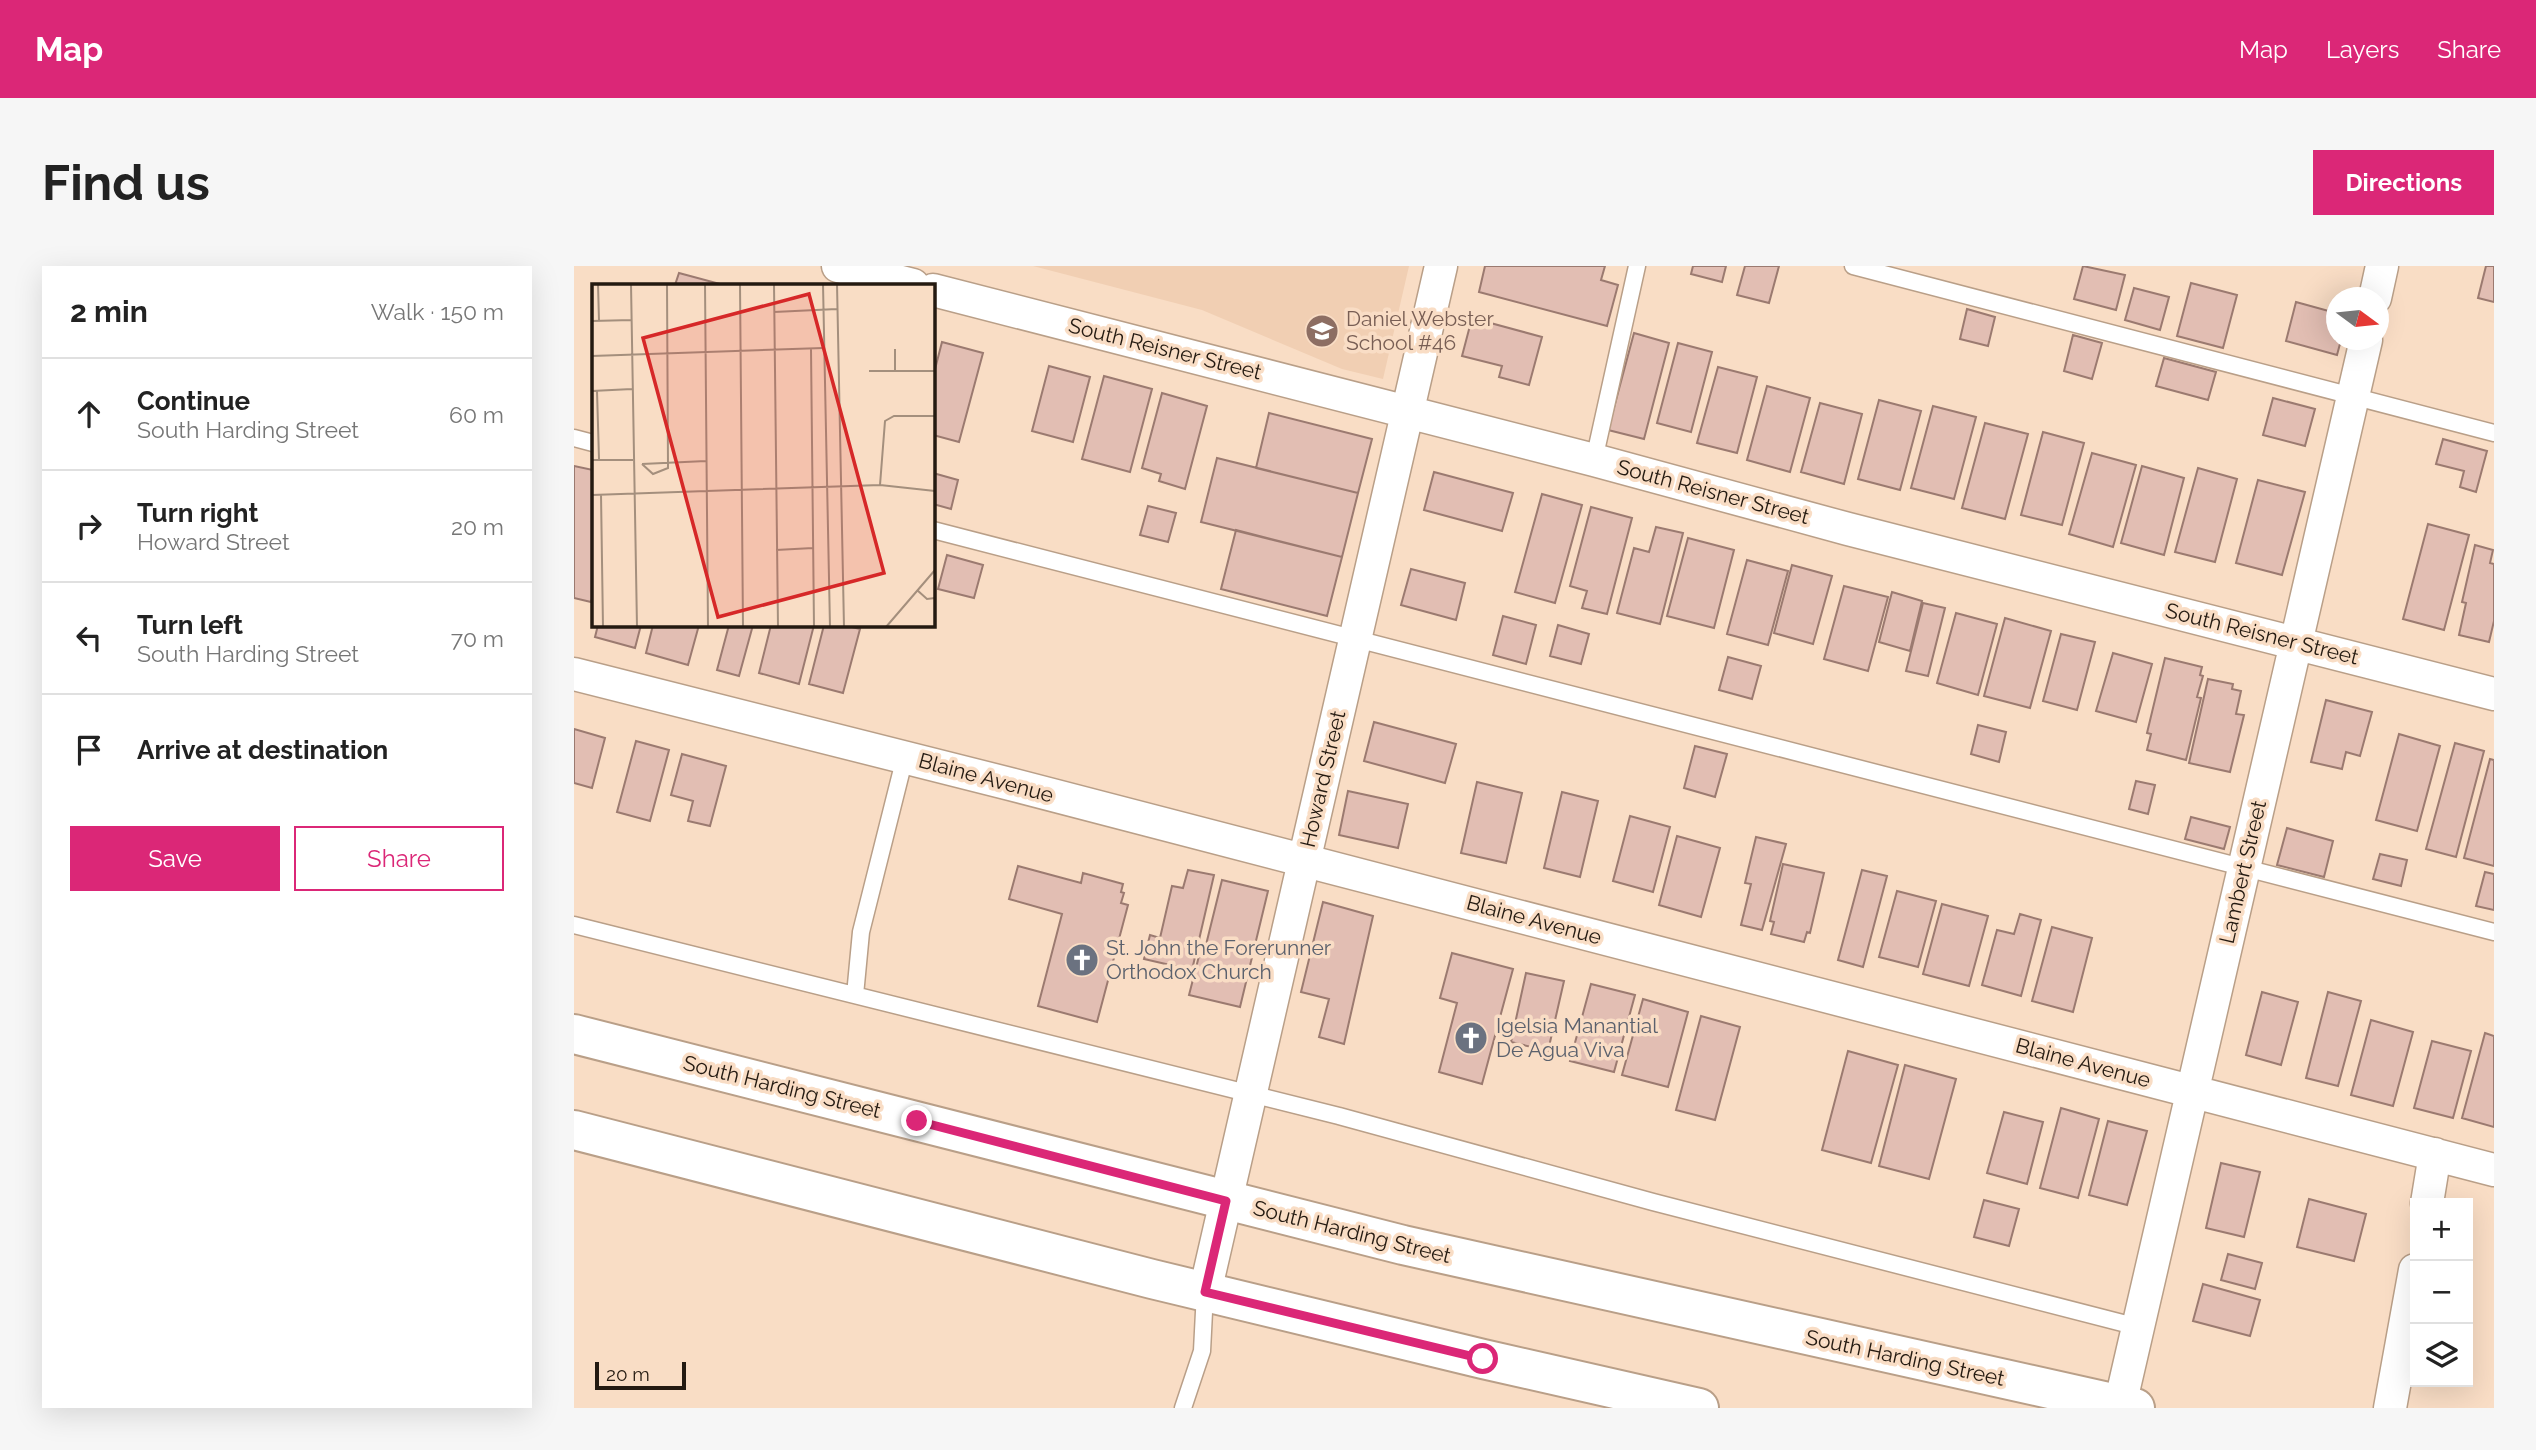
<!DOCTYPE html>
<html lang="en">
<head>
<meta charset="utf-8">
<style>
	:root { --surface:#fff; --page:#f6f6f6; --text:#222; --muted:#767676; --line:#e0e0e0; --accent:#db2777 }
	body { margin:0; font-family:Raleway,sans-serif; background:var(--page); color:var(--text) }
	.controls { position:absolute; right:21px; bottom:21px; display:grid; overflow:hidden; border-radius:0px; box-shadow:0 7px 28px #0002 }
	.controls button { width:63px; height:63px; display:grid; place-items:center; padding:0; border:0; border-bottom:2px solid var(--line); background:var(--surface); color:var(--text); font:35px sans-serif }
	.compass { position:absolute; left:1752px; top:21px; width:63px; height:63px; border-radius:50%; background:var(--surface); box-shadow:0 7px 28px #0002; rotate:105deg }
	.scale { position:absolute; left:21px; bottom:18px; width:91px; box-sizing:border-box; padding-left:7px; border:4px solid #241a11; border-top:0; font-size:19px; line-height:24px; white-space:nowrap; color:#241a11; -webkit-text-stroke:5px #f9ddc5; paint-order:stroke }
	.stop { position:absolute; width:21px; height:21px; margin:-16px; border:5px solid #db2777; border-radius:50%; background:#fff }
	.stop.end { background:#db2777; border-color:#fff; box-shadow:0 2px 7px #0008 }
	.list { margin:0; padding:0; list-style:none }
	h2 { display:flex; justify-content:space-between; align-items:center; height:91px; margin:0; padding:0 28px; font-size:30px }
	h2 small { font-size:23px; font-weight:400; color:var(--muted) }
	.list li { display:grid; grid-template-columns:46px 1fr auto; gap:21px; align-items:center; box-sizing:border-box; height:112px; padding:0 28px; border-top:2px solid var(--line) }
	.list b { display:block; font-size:26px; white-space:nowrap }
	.list p { margin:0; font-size:23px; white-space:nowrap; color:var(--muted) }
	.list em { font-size:23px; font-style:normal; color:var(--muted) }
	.actions { display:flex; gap:14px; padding:21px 28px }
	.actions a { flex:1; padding:16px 0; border:2px solid var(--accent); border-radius:0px; text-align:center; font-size:24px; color:var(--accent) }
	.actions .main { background:var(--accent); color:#fff }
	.icon { flex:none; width:38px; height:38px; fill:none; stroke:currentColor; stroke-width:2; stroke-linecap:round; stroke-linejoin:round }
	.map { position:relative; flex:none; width:1920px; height:1142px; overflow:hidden; border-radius:0px }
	header { display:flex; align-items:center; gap:42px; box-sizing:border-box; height:98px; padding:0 35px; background:var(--accent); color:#fff }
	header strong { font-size:33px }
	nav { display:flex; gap:38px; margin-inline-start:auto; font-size:24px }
	.intro { display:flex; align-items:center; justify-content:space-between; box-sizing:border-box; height:168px; padding:0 42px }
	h1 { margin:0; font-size:49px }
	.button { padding:18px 32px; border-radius:0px; background:var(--accent); color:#fff; font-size:24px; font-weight:700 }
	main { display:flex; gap:42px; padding:0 42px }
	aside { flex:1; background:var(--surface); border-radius:0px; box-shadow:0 7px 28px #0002 }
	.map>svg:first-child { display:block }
	.built { fill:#f1cfb3 }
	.building { fill:#e2beb3; stroke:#9b7a70; stroke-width:2 }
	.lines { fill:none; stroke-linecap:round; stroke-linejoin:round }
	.lane-casing { stroke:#b99f88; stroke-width:19 }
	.street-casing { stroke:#b99f88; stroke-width:35 }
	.primary-casing { stroke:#b99f88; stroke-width:42 }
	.lane { stroke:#fff; stroke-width:16 }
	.street { stroke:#fff; stroke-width:32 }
	.primary { stroke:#fff; stroke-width:38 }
	.route { stroke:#db2777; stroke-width:9 }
	.labels { text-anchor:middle; stroke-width:7; stroke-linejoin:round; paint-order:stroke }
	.education-label { font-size:21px; fill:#785e54; stroke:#f9ddc5; text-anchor:start }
	.street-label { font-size:21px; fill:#241a11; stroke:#f9ddc5 }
	.worship-label { font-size:21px; fill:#5b616d; stroke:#f9ddc5; text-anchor:start }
	.inset-road { fill:none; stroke:#a48f7d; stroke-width:2 }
	.view { fill:#d62828; fill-opacity:0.15; stroke:#d62828; stroke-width:3.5 }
	.inset-edge { fill:none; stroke:#241a11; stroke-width:3.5 }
</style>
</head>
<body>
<header>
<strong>Map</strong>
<nav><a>Map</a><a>Layers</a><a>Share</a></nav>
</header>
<div class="intro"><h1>Find us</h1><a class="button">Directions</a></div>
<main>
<aside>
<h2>2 min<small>Walk · 150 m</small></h2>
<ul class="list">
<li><svg class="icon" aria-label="ahead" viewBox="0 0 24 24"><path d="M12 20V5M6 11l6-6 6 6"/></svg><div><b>Continue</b><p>South Harding Street</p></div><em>60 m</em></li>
<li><svg class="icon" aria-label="right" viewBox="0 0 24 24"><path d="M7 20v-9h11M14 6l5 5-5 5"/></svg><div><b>Turn right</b><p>Howard Street</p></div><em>20 m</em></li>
<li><svg class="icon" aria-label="left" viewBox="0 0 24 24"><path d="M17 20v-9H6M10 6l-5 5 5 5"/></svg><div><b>Turn left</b><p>South Harding Street</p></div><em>70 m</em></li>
<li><svg class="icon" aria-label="arrive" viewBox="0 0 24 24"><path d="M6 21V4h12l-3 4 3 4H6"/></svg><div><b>Arrive at destination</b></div></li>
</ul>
<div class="actions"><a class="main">Save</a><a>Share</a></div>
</aside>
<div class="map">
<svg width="1920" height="1142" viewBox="0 0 1920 1142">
	<rect width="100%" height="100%" fill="#f9ddc5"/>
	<path class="built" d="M459 0H835L809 113 768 103 628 44Z"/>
	<path class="building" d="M911 0H1031L1027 14 1044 19 1033 60 905 26Z
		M1119 0H1152L1148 16 1117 8Z
		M1171 0H1205L1195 37 1163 29Z
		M1509 0 1551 9 1542 44 1500 33Z
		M1912 0H1920V36L1904 32Z
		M105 7 146 18V19H101Z
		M1617 17 1663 29 1649 82 1603 70Z
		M1560 22 1595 31 1586 64 1551 54Z
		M1722 36 1762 47V74H1767L1763 89 1712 75Z
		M1393 43 1421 51 1414 80 1386 73Z
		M898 52 968 71 955 119 925 111 928 100 888 90Z
		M1060 67 1095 77 1070 173 1034 164Z
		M1499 69 1528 77 1518 113 1490 105Z
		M368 76 409 87 385 176 359 169V111Z
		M1104 77 1138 86 1117 166 1083 157Z
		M1590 92 1642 106 1634 134 1582 120Z
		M475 100 516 111 499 176 458 165Z
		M1144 101 1183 111 1163 187 1123 177Z
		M530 110 578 123 556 206 508 193Z
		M1193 120 1236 132 1216 206 1173 194Z
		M588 127 633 140 611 223 585 215 587 208 568 202Z
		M1699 132 1741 143 1731 180 1689 169Z
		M1305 134 1347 145 1326 224 1284 213Z
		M1246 137 1288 148 1270 218 1227 206Z
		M1359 140 1402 151 1380 233 1337 222Z
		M695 147 798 173 784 227 682 202Z
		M1411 157 1454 168 1431 253 1388 242Z
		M1469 166 1510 177 1488 259 1447 249Z
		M1869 173 1913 185 1902 226 1886 221 1890 205 1862 198Z
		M1518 187 1562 199 1539 281 1495 268Z
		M643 192 784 227 768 291 627 256Z
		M0 200 19 204V329L17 336 0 332Z
		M1568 200 1610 212 1590 289 1547 277Z
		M1624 202 1663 213 1641 296 1601 286Z
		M860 206 939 227 928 265 850 244Z
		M359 207 384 214 377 243 359 238Z
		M1684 214 1731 226 1708 309 1662 297Z
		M968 228 1008 239 981 337 941 326Z
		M574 240 602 247 594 276 566 269Z
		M1017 241 1058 252 1033 348 1008 342 1013 325 996 320Z
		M1854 258 1895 269 1870 364 1829 353Z
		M1082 261 1109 267 1086 358 1043 347 1060 282 1075 286Z
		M662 264 768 291 753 350 647 323Z
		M1114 272 1160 284 1140 362 1093 350Z
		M1901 279 1919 284 1916 297 1920 298V355L1915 376 1885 369 1892 337 1888 336Z
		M373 289 409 299 400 332 364 323Z
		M1173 294 1214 305 1194 379 1153 368Z
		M1218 299 1258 310 1239 378 1200 367Z
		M837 303 891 317 882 354 827 339Z
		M1270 320 1314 331 1294 405 1250 393Z
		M1318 326 1348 335 1336 385 1305 376Z
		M1349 337 1371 342 1354 410 1332 405Z
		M1382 347 1423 358 1404 429 1363 417Z
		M929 350 962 359 952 398 919 389Z
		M1431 352 1477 365 1456 442 1410 430Z
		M24 359H67L61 382 21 371Z
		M79 359H125L114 399 72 387Z
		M155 359H179L165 410 143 404Z
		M197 359H240L225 418 185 407Z
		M250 359H270L286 363 269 427 235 418Z
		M984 359 1015 368 1007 398 976 390Z
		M1487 368 1521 376 1503 444 1469 435Z
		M1539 387 1578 398 1562 456 1522 445Z
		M1154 391 1187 400 1178 433 1145 424Z
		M1591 392 1628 401 1626 409 1629 410 1623 431 1627 432 1612 494 1573 484 1577 468 1573 467Z
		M1634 413 1659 418 1658 423 1667 425 1662 448 1670 449 1656 506 1615 497Z
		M1752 434 1798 446 1786 490 1772 486 1768 503 1737 496Z
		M800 456 882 478 871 517 790 495Z
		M1404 459 1432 466 1425 496 1397 488Z
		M0 463 31 472 18 522 0 517Z
		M1825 468 1866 480 1843 565 1802 554Z
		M62 475 95 484 76 555 43 546Z
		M1881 477 1910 485 1882 591 1852 583Z
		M1121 480 1153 488 1141 531 1110 522Z
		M108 488 152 500 136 560 114 555 119 535 97 529Z
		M1916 493 1920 494V600L1890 592Z
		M1562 515 1581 519 1574 548 1555 543Z
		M903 516 948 527 932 597 887 587Z
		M774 525 834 538 824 582 765 569Z
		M988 526 1024 535 1006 611 970 602Z
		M1056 550 1096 561 1079 626 1039 615Z
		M1617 551 1656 561 1650 583 1611 573Z
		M1713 562 1759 575 1750 611 1703 599Z
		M1103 570 1146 582 1127 651 1085 639Z
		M1182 571 1212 578 1188 664 1167 659 1177 618 1171 617Z
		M1806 588 1833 594 1827 620 1799 613Z
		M1209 598 1250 607 1236 667 1233 666 1230 676 1197 668 1200 656 1196 655Z
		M444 600 507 617 509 607 549 618 547 626 550 627 547 637 554 639 523 756 464 740 488 648 435 633Z
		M614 604 640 609 618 704 570 693 576 669 586 672 598 620 609 622Z
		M1288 604 1313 610 1289 701 1264 694Z
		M1911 606 1920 608V644L1902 640Z
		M648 614 694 625 666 741 615 729 625 690 629 691Z
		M1323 625 1362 635 1344 701 1305 691Z
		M749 636 799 650 770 778 745 771 755 733 727 726Z
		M1368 638 1414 650 1395 720 1349 708Z
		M1446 648 1467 654 1447 730 1408 719 1423 664 1440 668Z
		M1478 661 1518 672 1499 746 1458 735Z
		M878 687 939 703 908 818 865 806 883 737 866 732Z
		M952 707 990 715 974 785 937 776Z
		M1017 718 1061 729 1040 806 996 795Z
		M1688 726 1724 736 1707 799 1672 789Z
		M1754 726 1787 735 1764 820 1732 812Z
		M1069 733 1114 746 1094 821 1048 809Z
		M1127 750 1166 761 1141 854 1102 844Z
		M1797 754 1839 766 1819 840 1777 829Z
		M1911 767 1920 770V861L1888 852Z
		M1858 775 1897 785 1879 852 1840 842Z
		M1274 785 1324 799 1297 897 1248 884Z
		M1331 799 1382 813 1355 913 1305 900Z
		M1487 842 1525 853 1504 932 1466 922Z
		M1430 846 1469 856 1453 918 1413 907Z
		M1534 855 1573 865 1553 939 1515 929Z
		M1647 897 1686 906 1670 971 1632 962Z
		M1735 933 1792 948 1780 995 1723 981Z
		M1410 934 1445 943 1435 980 1400 971Z
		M1654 988 1688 997 1681 1023 1647 1014Z
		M1629 1018 1686 1034 1676 1070 1619 1055Z"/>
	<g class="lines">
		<defs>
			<path id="lane" d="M1279 0 1920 167
				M0 172 19 177
				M1020 194 1063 0
				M359 264 1920 666
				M0 659 765 850 1079 936 1564 1061
				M281 729 287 666 331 491
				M609 1142 628 1085 631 1026"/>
			<path id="street" d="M264 0 339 19
				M359 24 1020 194 1274 263 1920 428
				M1801 32 1808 0
				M0 408 436 518 1920 904
				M1853 937 1861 888
				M631 1026 867 0
				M1546 1139 1792 74
				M1816 1142 1841 1004"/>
			<path id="primary" d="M0 768 829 979 1561 1142
				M0 864 578 1013 909 1093 1125 1142"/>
		</defs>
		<use href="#lane" class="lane-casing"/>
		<use href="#street" class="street-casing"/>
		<use href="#primary" class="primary-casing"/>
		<use href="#lane" class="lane"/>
		<use href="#street" class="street"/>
		<use href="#primary" class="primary"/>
	</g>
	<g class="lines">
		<path class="route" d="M343 855 652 935 631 1026 909 1093"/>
	</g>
	<defs>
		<symbol id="school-disc" viewBox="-11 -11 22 22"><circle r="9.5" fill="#8d6e63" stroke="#f9ddc5"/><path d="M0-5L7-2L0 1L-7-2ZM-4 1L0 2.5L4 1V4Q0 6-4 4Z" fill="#fff"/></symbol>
		<symbol id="church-disc" viewBox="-11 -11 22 22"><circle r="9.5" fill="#6b7280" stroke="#f9ddc5"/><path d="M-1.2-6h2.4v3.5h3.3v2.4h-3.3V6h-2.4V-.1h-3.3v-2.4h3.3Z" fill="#fff"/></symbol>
	</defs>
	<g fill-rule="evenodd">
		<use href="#school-disc" x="729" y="46" width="38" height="38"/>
		<use href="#church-disc" x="489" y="675" width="38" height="38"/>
		<use href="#church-disc" x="878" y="753" width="38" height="38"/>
	</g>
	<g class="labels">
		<g class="education-label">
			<text x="772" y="60">Daniel Webster<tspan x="772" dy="24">School #46</tspan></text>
		</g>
		<g class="street-label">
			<text transform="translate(591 83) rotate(14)" y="7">South Reisner Street</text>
			<text transform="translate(1139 226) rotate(15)" y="7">South Reisner Street</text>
			<text transform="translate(1688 368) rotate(14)" y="7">South Reisner Street</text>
			<text transform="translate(412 512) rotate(15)" y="7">Blaine Avenue</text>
			<text transform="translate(749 513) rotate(-77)" y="7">Howard Street</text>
			<text transform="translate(1669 606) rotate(-77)" y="7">Lambert Street</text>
			<text transform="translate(960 654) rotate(15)" y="7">Blaine Avenue</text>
			<text transform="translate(1509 797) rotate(15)" y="7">Blaine Avenue</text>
			<text transform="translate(208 821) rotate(14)" y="7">South Harding Street</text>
			<text transform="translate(778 966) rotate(14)" y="7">South Harding Street</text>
			<text transform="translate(1331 1092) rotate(12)" y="7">South Harding Street</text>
		</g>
		<g class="worship-label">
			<text x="532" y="689">St. John the Forerunner<tspan x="532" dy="24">Orthodox Church</tspan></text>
			<text x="922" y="767">Igelsia Manantial<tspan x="922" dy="24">De Agua Viva</tspan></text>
		</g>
	</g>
	<g transform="translate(18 18)">
		<rect width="343" height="343" fill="#f9ddc5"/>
		<path class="inset-road" d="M6 0 7 37M39 0 45 343M113 0 116 343M148 0 151 343M182 0 186 343M231 0 238 343M245 0 252 343M182 28 245 25M0 37 40 36M219 65 222 343M303 65V87M0 72 231 64M277 87H343M0 107 40 105M5 107 7 175M0 176H41M50 180 61 190 76 184 75 0M50 180 114 177M288 201 343 207M9 210 11 343M0 211 288 201 293 137 302 132H343M184 266 221 264M325 306 335 315 343 314M294 343 343 286"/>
		<path class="view" d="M217 10 292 289 126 333 51 54Z"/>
		<rect width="343" height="343" class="inset-edge"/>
	</g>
</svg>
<div class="controls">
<button>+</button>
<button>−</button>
<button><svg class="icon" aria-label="layers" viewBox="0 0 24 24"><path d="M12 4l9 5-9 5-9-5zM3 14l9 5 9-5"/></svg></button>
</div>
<svg class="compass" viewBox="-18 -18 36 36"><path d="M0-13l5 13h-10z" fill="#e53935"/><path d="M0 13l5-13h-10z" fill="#767676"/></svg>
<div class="scale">20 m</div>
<div class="stop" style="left:909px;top:1093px"></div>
<div class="stop end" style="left:343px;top:855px"></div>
</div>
</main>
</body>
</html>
